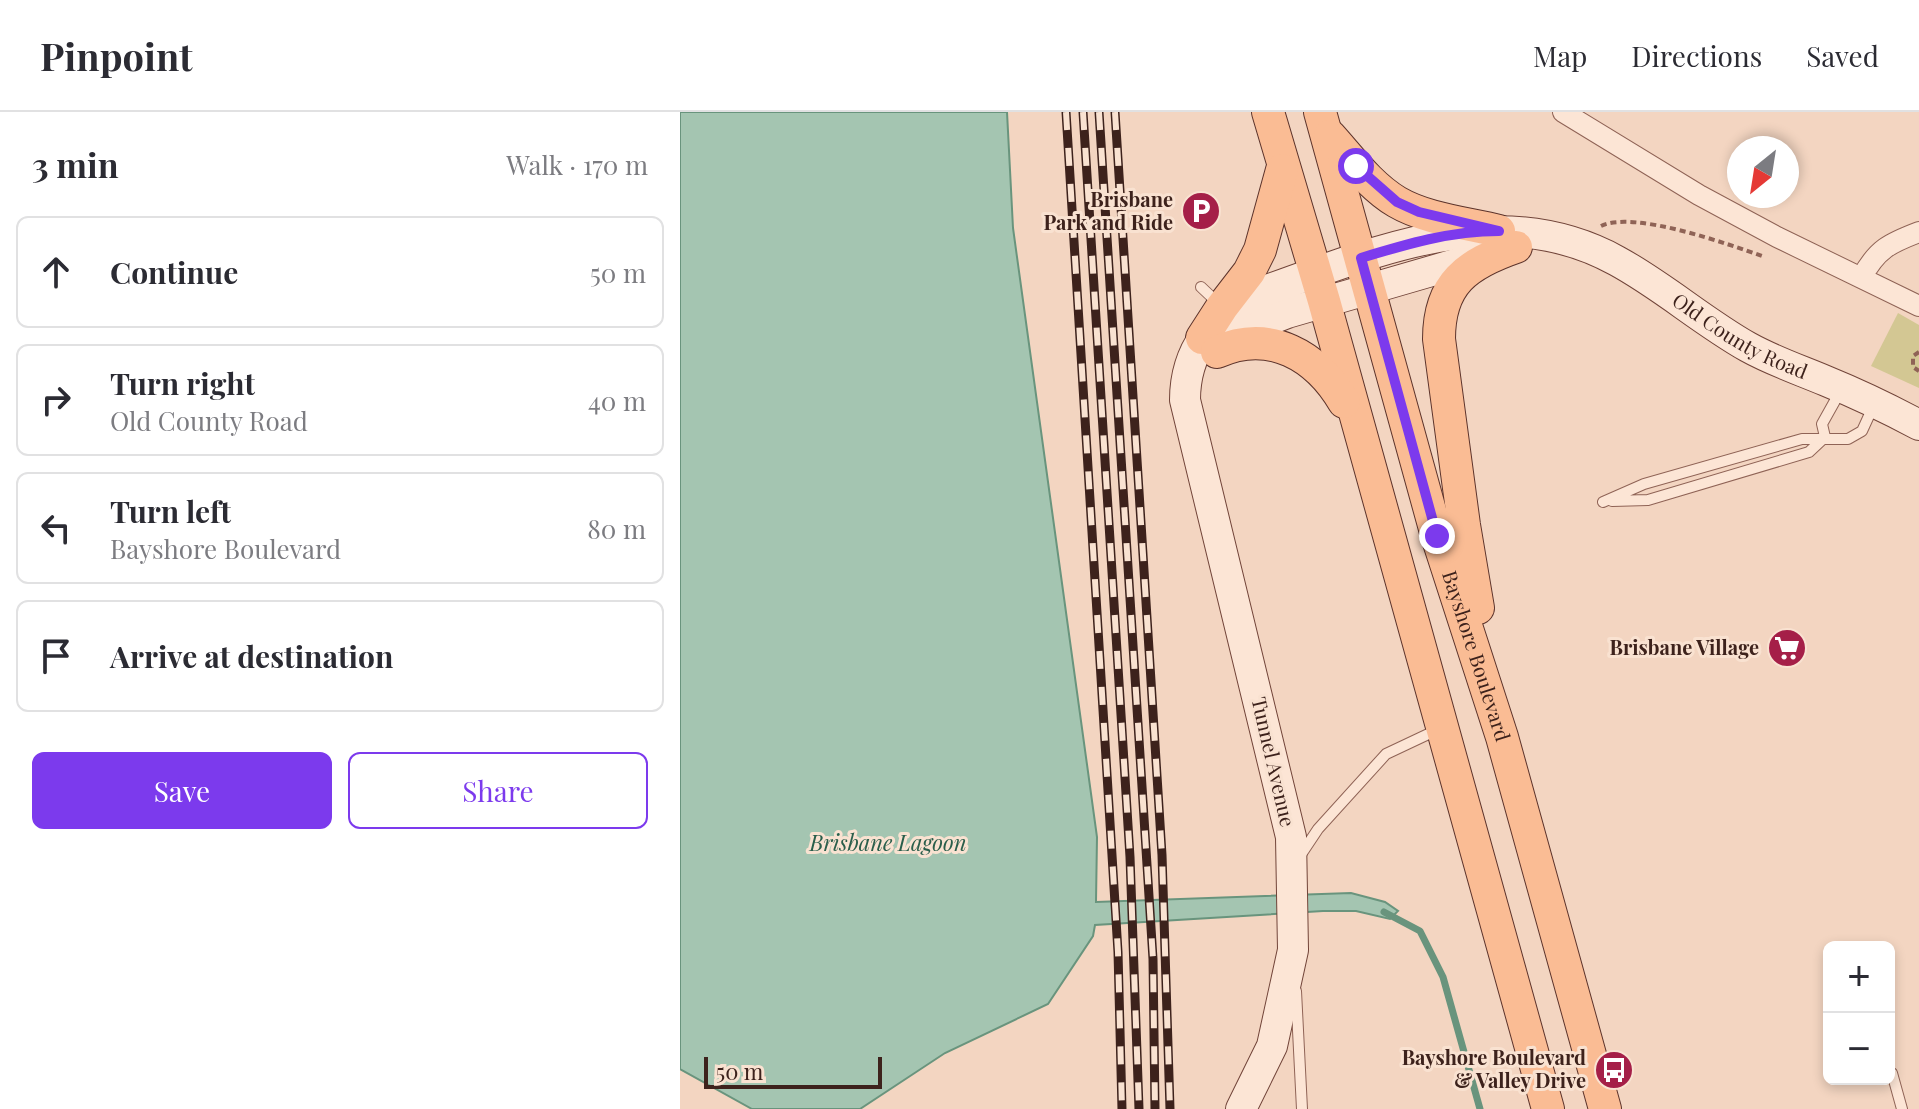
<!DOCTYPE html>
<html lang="en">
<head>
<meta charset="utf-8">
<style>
	:root { --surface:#fff; --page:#f2f2f3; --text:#2b2b33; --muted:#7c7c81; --line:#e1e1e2; --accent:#7c3aed }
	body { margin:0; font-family:"Playfair Display",serif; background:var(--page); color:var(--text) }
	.controls { position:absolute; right:24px; bottom:24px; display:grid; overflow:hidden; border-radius:12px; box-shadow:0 4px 12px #0003 }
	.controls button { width:72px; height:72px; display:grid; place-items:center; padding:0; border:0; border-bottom:2px solid var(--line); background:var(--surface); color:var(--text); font:40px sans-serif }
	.compass { position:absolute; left:1047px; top:24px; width:72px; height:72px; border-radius:50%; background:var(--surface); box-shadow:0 4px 12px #0003; rotate:210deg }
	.scale { position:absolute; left:24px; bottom:20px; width:178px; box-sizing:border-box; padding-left:8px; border:4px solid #3d221c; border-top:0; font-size:22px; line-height:28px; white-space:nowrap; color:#3d221c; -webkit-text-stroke:6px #f9e2d1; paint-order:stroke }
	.stop { position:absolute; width:24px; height:24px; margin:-18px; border:6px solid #7c3aed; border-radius:50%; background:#fff }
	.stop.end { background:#7c3aed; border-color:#fff; box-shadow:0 2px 8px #0008 }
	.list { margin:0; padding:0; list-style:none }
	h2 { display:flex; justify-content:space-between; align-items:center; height:104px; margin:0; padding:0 32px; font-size:34px }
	h2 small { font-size:26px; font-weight:400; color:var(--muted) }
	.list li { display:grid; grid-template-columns:52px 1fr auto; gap:24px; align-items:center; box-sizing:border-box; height:112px; margin:0 16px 16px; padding:0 16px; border:2px solid var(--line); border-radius:12px }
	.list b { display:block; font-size:30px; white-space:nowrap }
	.list p { margin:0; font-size:26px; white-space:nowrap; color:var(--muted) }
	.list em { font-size:26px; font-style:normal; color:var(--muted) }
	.actions { display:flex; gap:16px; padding:24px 32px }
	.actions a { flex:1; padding:18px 0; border:2px solid var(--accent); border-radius:12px; text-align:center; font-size:28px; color:var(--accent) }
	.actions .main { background:var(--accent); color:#fff }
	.icon { flex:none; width:44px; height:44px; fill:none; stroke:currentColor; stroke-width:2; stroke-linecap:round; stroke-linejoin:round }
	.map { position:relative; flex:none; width:1239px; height:997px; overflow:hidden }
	header { display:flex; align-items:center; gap:48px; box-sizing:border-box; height:112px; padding:0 40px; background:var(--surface); border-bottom:2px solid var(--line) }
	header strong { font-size:38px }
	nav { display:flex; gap:44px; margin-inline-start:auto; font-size:28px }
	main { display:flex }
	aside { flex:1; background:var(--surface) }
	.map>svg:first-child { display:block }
	.green { fill:#d3c793 }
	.water { fill:#a4c5b1; stroke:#69947d; stroke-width:2 }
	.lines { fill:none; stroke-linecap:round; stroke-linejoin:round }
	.stream { stroke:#69947d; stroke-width:7 }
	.lane-casing { stroke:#8f6356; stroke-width:12 }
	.street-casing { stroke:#8f6356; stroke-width:22 }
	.secondary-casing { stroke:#714439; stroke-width:32 }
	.primary-casing { stroke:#5c332b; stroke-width:34 }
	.path { stroke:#8f6356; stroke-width:4; stroke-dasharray:6 4; stroke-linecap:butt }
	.lane { stroke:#fce5d5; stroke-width:10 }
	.street { stroke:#fce5d5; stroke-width:20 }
	.secondary { stroke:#fce5d5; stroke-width:30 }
	.primary { stroke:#fabc94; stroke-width:32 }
	.rail-casing { stroke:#3d221c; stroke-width:9 }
	.rail { stroke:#f9e2d1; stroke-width:6; stroke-dasharray:18; stroke-linecap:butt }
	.route { stroke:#7c3aed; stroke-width:10 }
	.labels { text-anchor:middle; stroke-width:6; stroke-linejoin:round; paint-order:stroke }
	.poi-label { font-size:20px; font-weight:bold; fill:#3d221c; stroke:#f9e2d1; text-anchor:end }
	.street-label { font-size:20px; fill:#3d221c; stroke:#f9e2d1 }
	.water-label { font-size:22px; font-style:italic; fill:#2a5e4b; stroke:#f9e2d1 }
</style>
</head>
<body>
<header>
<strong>Pinpoint</strong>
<nav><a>Map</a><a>Directions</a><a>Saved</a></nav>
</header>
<main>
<aside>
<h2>3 min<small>Walk · 170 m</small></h2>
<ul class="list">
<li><svg class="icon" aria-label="ahead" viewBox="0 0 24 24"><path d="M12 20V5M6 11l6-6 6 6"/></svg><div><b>Continue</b></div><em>50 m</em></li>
<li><svg class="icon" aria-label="right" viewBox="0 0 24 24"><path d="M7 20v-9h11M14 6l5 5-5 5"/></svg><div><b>Turn right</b><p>Old County Road</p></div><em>40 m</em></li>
<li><svg class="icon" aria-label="left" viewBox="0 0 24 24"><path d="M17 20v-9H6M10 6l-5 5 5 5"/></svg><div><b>Turn left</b><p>Bayshore Boulevard</p></div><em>80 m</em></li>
<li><svg class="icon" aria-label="arrive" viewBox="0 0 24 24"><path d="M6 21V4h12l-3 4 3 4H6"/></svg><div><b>Arrive at destination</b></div></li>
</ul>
<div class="actions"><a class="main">Save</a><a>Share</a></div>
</aside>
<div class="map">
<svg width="1239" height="997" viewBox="0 0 1239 997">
	<rect width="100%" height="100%" fill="#f3d5c1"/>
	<path class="green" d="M1218 201 1239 213V276L1191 254Z"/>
	<path class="water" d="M0 0H327L333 116 417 725 416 790 671 781 705 790 718 799 710 807 676 799H643L415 813 413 824 368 892 265 941 180 997H72L0 957Z"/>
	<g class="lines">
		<path class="stream" d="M704 800 740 819 763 865 800 997"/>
		<defs>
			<path id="lane" d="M521 175 540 193
				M1145 325 1142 312 1161 278
				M932 389 968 388 1129 340 1145 325
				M923 390 964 372 1122 327H1168L1182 319 1193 295
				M620 744 638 717 706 642 759 617
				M616 879 622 997
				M1212 961 1222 997"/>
			<path id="street" d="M883 0 1019 83 1097 125 1239 194
				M1182 165C1197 137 1210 131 1239 120"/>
			<g id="secondary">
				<path d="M538 239 551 225 566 217 607 201 810 142"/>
				<path id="s1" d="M561 997 592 934 613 838 611 725 505 288C505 238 533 204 576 182 693 141 818 83 937 149 983 174 1022 209 1068 235 1093 249 1120 258 1146 269 1178 282 1209 297 1239 313"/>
			</g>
			<g id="primary">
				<path d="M588 0 644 189 868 997"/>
				<path id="s2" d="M640 0 757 424 822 625 925 997"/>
				<path d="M650 24C670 46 690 74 717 90 746 107 786 111 819 119"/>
				<path d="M522 226 542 195 569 160 580 138 602 58"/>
				<path d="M537 240C590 216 637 244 664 290"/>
				<path d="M798 496 784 413 759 227C759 171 787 152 836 135"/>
			</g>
		</defs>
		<use href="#lane" class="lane-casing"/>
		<use href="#street" class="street-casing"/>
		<use href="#secondary" class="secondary-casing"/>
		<use href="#primary" class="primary-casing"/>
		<path class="path" d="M921 114C953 98 1048 132 1082 144
			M1239 240 1233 244V255L1239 259"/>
		<use href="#lane" class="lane"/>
		<use href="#street" class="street"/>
		<use href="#secondary" class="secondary"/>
		<use href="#primary" class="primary"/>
		<defs>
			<path id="rail" d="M386 0 438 840 442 997
				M403 0 450 745 459 997
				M419 0 473 847 475 997
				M435 0 482 743 490 997"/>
		</defs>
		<use href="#rail" class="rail-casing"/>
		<use href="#rail" class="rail"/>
	</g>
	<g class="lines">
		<path class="route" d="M676 54 717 90 739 100 819 119C770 119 727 132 681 146L757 424"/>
	</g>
	<defs>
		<symbol id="parking-disc" viewBox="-11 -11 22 22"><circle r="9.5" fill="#a51f48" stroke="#f9e2d1"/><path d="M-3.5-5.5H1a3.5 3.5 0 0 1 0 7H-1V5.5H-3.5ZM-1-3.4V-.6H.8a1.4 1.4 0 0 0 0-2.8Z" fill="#fff"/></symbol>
		<symbol id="supermarket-disc" viewBox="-11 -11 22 22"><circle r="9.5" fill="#a51f48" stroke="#f9e2d1"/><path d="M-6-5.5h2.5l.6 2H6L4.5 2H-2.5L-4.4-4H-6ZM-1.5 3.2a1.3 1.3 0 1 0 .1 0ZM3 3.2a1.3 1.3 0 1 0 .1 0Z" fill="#fff"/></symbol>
		<symbol id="bus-disc" viewBox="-11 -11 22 22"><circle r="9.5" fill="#a51f48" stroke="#f9e2d1"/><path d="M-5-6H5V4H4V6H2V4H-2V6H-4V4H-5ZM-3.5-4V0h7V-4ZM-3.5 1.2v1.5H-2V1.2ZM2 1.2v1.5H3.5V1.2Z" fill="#fff"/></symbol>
	</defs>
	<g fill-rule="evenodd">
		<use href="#parking-disc" x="499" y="77" width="44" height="44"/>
		<use href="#supermarket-disc" x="1085" y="514" width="44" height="44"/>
		<use href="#bus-disc" x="912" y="936" width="44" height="44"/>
	</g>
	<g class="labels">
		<g class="poi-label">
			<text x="493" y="95">Brisbane<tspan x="493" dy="23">Park and Ride</tspan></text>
			<text x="1079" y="543">Brisbane Village</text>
			<text x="906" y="953">Bayshore Boulevard<tspan x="906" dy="23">&amp; Valley Drive</tspan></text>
		</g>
		<g class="street-label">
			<text dy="7" stroke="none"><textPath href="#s1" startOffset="1386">Old County Road</textPath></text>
			<text dy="7" stroke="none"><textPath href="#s2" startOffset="566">Bayshore Boulevard</textPath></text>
			<text transform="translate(593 650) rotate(77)" y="7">Tunnel Avenue</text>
		</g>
		<g class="water-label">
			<text x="208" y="739">Brisbane Lagoon</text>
		</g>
	</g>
</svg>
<div class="controls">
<button>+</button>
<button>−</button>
</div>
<svg class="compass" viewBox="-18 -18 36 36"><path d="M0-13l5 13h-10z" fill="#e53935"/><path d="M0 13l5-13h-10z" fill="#7c7c81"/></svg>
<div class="scale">50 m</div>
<div class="stop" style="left:676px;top:54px"></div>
<div class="stop end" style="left:757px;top:424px"></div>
</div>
</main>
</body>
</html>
